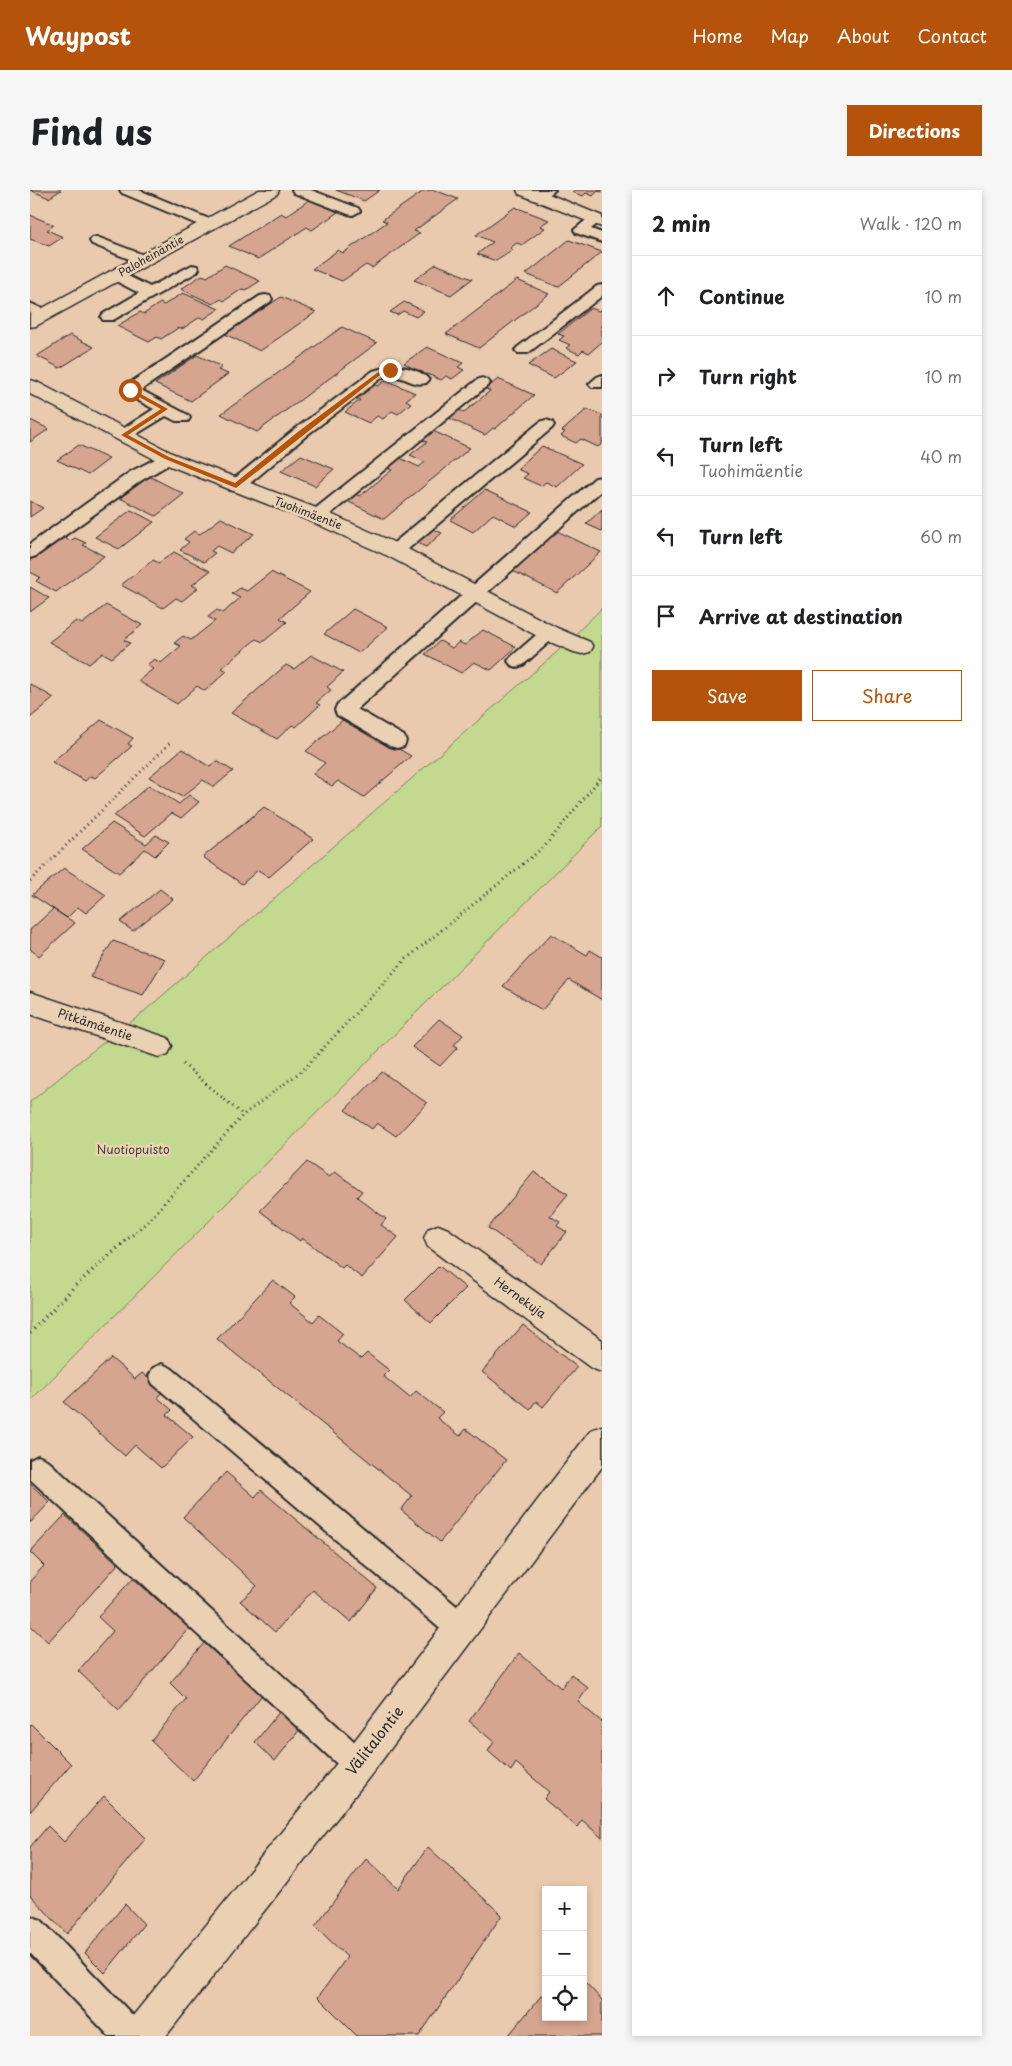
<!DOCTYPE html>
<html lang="en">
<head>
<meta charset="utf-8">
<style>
	:root { --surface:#fff; --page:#f6f6f6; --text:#202124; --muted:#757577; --line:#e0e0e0; --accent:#b45309 }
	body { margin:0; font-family:"Playpen Sans",sans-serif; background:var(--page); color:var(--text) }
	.controls { position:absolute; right:15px; bottom:15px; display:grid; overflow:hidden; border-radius:0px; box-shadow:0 2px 8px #0003 }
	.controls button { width:45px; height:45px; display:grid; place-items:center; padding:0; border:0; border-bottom:1px solid var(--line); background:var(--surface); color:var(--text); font:25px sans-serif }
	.stop { position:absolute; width:15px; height:15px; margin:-11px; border:4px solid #b45309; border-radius:50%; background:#fff }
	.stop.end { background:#b45309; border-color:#fff; box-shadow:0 1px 5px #0008 }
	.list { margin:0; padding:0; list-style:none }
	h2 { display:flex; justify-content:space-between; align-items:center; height:65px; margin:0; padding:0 20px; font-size:21px }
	h2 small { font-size:16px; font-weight:400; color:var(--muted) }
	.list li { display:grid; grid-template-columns:32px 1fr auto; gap:15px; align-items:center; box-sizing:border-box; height:80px; padding:0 20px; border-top:1px solid var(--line) }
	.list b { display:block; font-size:19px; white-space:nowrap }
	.list p { margin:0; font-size:16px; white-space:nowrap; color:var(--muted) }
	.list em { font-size:16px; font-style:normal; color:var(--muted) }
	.actions { display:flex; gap:10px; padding:15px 20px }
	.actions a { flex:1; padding:11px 0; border:1px solid var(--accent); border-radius:0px; text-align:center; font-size:18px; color:var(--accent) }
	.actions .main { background:var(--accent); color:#fff }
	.icon { flex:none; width:28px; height:28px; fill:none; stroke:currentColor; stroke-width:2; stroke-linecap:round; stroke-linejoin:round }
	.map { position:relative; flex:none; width:572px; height:1846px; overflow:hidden; border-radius:0px }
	header { display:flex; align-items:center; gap:30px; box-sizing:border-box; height:70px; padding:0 25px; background:var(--accent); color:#fff }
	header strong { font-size:24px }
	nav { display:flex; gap:28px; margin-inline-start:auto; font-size:18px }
	.intro { display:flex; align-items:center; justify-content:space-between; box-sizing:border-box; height:120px; padding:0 30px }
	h1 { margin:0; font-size:35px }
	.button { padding:12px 22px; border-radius:0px; background:var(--accent); color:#fff; font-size:18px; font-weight:700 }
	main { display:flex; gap:30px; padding:0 30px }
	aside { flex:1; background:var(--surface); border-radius:0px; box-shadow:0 2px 8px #0003 }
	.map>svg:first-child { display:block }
	.green { fill:#c3d98f; stroke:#77825d }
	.building { fill:#d6a590; stroke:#2b2b2b }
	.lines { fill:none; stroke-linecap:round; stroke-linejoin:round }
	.service-casing { stroke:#2b2b2b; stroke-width:4 }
	.minor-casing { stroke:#2b2b2b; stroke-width:3 }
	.tertiary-casing { stroke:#2b2b2b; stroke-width:3 }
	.path-far1 { stroke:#2b2b2b; stroke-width:3; stroke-dasharray:1 4; stroke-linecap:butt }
	.path { stroke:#2b2b2b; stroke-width:4; stroke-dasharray:1 4.5; stroke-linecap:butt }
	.service { fill:#ebd1b3; fill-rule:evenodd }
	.minor { fill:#ebd1b3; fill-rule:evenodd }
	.tertiary { fill:#ebd1b3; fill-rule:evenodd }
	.route { fill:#b45309 }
	.labels { text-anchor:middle; stroke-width:5; stroke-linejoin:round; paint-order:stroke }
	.far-street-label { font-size:11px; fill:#2b2b2b; stroke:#ebd1b3 }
	.street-label { font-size:12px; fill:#2b2b2b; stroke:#ebd1b3 }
	.park-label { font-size:12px; fill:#42453a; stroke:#ebd1b3 }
	.near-street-label { font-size:15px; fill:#2b2b2b; stroke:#ebd1b3 }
</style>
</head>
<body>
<header>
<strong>Waypost</strong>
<nav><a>Home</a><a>Map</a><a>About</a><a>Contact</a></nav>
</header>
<div class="intro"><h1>Find us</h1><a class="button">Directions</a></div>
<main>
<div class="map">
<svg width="572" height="1846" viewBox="0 0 572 1846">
	<rect width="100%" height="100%" fill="#eacaae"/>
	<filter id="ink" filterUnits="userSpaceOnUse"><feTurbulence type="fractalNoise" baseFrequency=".02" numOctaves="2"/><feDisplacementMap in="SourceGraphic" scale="10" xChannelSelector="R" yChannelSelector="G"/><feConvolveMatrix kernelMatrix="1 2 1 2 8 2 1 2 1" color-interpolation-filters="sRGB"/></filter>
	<g filter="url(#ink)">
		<path class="green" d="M572 418V636L0 1211V912L56 866 109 826 527 462Z"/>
		<path class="building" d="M0 0H31L19 8Z
			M306 0H350L334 11Z
			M395 0H404L428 9 384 41 390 43 342 78 336 75 312 91 282 79 308 60 313 63 357 32 352 30Z
			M545 0H572V2L568 1 563 6 556 3 553 6 542 2Z
			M279 10 308 22 282 40 277 37 228 69 199 56 251 23 256 26Z
			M485 17 519 30 510 36 515 38 492 55 487 53 480 58 483 60 466 71 447 64 463 52 446 45Z
			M0 25 24 35 17 40 33 47 19 56 0 49Z
			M539 50 572 62 528 97 496 84Z
			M406 74 442 89 421 105 384 90Z
			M195 75 230 91 216 100 212 99 194 111 191 109 183 114 151 99 172 85 177 87Z
			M487 90 519 104 449 158 416 144Z
			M153 103 189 119 174 129 170 127 152 139 148 138 131 149 127 147 119 152 87 136 110 122 114 124 130 113 134 115Z
			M251 107 286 122 230 161 195 144Z
			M374 112 381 115 394 121 386 127 373 121 367 125 360 122Z
			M561 118 569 121 572 119V152L559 163 553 160 549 164 536 158 540 155 529 150 534 146 528 144Z
			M312 137 347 153 227 242 191 224Z
			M40 145 64 157 30 178 7 166Z
			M397 157 433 173 428 177 434 180 422 189 416 186 411 190 397 184 395 186 374 173Z
			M521 159 547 171 524 188 498 175Z
			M167 165 192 177 188 180 198 184 161 211 125 194Z
			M468 189 504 205 465 239 463 238 455 245 419 228 429 220 434 222 460 201 456 199Z
			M356 190 385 203 376 210 381 213 368 224 362 221 353 229 347 226 339 233 315 222 330 210 326 208 343 194 348 196Z
			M557 219 572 225V254L568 257 551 249 546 253 531 246 535 242 532 241Z
			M0 230 19 239 0 252Z
			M403 241 440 258 354 329 317 311 325 304 330 306 362 280 357 278 370 268 389 277 395 272 380 265 397 252 392 250Z
			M49 255 79 269 58 285 27 270Z
			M512 256 552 274 527 297 516 292 511 296 493 288 498 284 487 279Z
			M271 265 304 279 285 296 251 281Z
			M119 286 154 304 126 326 90 308Z
			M455 300 502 322 486 336 463 324 443 342 420 330Z
			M0 311 13 318 0 327Z
			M572 319V341L556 334Z
			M101 320 124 332 89 359 65 347Z
			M191 328 224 344 201 363 187 356 181 361 185 363 174 372 150 360 159 352 154 349 164 341 170 344Z
			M403 339 412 343 396 357 387 353Z
			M527 341 571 362 527 403 483 381Z
			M31 346 40 351 45 348 56 353 53 355 74 366 26 402 6 391 10 387 0 382V369Z
			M144 362 180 381 162 395 168 398 152 411 146 408 133 418 91 395 123 370 129 373Z
			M241 382 280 402 250 428 257 432 233 452 226 449 192 478 197 481 175 501 167 496 147 514 108 491 123 479 117 475 124 469 131 473 151 456 144 453 153 446 161 450 185 431 178 427 187 420 193 423 210 408 202 404 210 398 217 401Z
			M0 397 19 408 0 422Z
			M76 415 112 435 94 450 100 453 82 468 73 463 59 474 19 452 46 431 52 434Z
			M323 419 358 437 329 463 294 444Z
			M453 440 486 457 461 480 444 472 431 483 395 464 410 451 422 458 429 452 435 455Z
			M281 465 313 482 297 497 301 500 286 513 290 515 266 537 262 535 247 549 201 523 256 475 264 479Z
			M0 494 24 508 0 528Z
			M314 529 342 546 348 540 362 555 381 566 334 607 308 591 302 596 283 584 295 573 276 561Z
			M71 530 103 548 98 554 102 556 65 588 61 586 55 591 22 572Z
			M152 559 180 577 187 571 203 581 184 597 173 590 152 607 119 587Z
			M119 595 149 614 159 605 169 612 151 628 142 623 115 646 84 626Z
			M234 617 283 649 239 687 228 680 212 694 173 667Z
			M82 633 116 654 126 645 139 652 125 666 115 659 89 683 52 659Z
			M34 678 76 705 56 723 48 717 37 728 2 705Z
			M130 699 143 709 103 741 90 732Z
			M23 719 45 733 9 766 0 759V740Z
			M521 744 557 765 560 760 572 767V810L539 790 512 820 473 796Z
			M83 751 135 769 113 805 60 787Z
			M409 829 433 845 424 855 428 857 410 876 382 857Z
			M352 882 397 913 366 946 347 933 342 939 315 920Z
			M277 972 299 987 305 982 332 1001 327 1007 356 1029 351 1035 368 1047 332 1088 315 1075 312 1078 272 1048 270 1051 230 1021Z
			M504 982 538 1004 520 1026 530 1032 527 1036 537 1042 511 1074 458 1038Z
			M409 1076 436 1098 401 1133 375 1110Z
			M243 1090 265 1107 259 1113 283 1132 289 1125 313 1144 307 1151 331 1169 337 1163 359 1180 353 1186 380 1208 386 1201 413 1222 407 1228 430 1246 436 1239 476 1270 410 1352 371 1320 382 1306 187 1149Z
			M493 1135 547 1177 513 1217 506 1211 500 1219 452 1182Z
			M81 1168 105 1189 112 1183 134 1201 127 1207 142 1220 137 1225 163 1247 131 1278 105 1255 95 1266 34 1212Z
			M196 1282 225 1307 231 1300 347 1398 321 1432 283 1400 245 1442 210 1411 227 1396 153 1327Z
			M0 1294 20 1312 0 1333Z
			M35 1325 88 1374 18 1452 0 1435V1391L14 1376 0 1362Z
			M103 1388 159 1438 89 1520 48 1481 83 1441 68 1427Z
			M174 1453 232 1505 163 1591 121 1551 156 1509 140 1493Z
			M489 1463 531 1498 541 1484 558 1498 548 1512 572 1532V1648L552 1630 547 1637 514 1609 519 1602 486 1573 481 1581 458 1561 464 1552 439 1531Z
			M250 1521 270 1539 245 1571 225 1552Z
			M1 1534 41 1574 0 1622V1535Z
			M74 1606 116 1648 37 1744 0 1705V1657L18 1636 34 1652Z
			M398 1657 472 1725 389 1846H327L288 1807 317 1767 285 1736 336 1669 368 1699Z
			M95 1714 114 1734 75 1783 55 1763Z
			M553 1790 572 1810V1846H478L516 1800V1827H553Z"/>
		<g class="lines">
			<defs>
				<path id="service" d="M90 0H109L184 31 186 34 179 38 174 37 92 3Z
					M262 0H281L328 18 330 21 323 25 318 24 264 3Z
					M509 0H525L514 9 509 10 502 6Z
					M566 25 571 26 572 30 561 39 572 43V52L546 43 544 40 561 26Z
					M67 47 119 67 121 70 119 73H109L62 54 60 51 62 48Z
					M162 75 167 76 169 79 167 82 83 130H73L71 127 73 124 109 103 80 88 78 85 80 82H90L120 97Z
					M572 95V106L498 163H488L485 160 488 157 567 96Z
					M235 105 240 106 242 109 240 112 111 200 158 225 160 228 158 231H146L136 226 100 248H88L86 245 88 242 124 219 94 203 92 200 94 197 230 106Z
					M0 113 19 122 21 125 19 128H9L0 123Z
					M361 176C372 176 392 180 399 190L396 193C381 197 372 182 353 187L277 245 212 300 206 301 200 300 198 296 200 292 265 239 343 181Z
					M572 185V197H562L559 194 567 187Z
					M452 188 457 190 460 193 457 196 293 330 287 331 281 330 279 326 281 322 447 190Z
					M516 230 522 232 524 235 522 238 371 365 365 367 359 365 356 361 359 357 510 232Z
					M137 263 143 264 145 268 143 272 112 290 6 366 0 368V354L100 282Z
					M572 287V300L327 519 374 546 376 551 374 556 367 558 360 556 307 525 305 520 307 515 565 288Z
					M519 437 525 439 528 443 525 447 493 475 487 477 481 475 478 471 481 467 513 439Z
					M132 1174 141 1178 441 1428 445 1438 441 1448 431 1452 421 1448 123 1194 119 1186 123 1178Z
					M8 1266 17 1270 338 1564 342 1574 338 1584 328 1588 318 1584 0 1289V1270Z
					M0 1726 11 1730 112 1835 117 1846H79L0 1763Z"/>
				<path id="minor" d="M487 0H509L572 26V37L489 4Z
					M0 190 7 192 144 264 294 321 372 356 527 438 560 452 563 457 560 462 552 464 544 462 511 448 358 366 280 331 130 272 0 204Z
					M0 802 138 848 142 856 138 864 129 867 0 824Z
					M408 1035 418 1039 572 1150V1182L561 1178 398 1057 394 1048 398 1039Z
					M572 1236V1277L340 1586 136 1846H93L98 1832 316 1562 561 1240Z"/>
				<path id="tertiary" d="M229 0H249L247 4 6 136 0 137V125Z"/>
			</defs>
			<use href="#service" class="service-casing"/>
			<use href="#minor" class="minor-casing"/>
			<use href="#tertiary" class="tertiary-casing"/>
			<path class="path-far1" d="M0 691 140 553
				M153 874 213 925
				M91 1055 118 1031 213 925 274 879 375 770 515 656 572 586"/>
			<path class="path" d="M0 1143 45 1096 92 1054"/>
			<use href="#service" class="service"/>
			<use href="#minor" class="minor"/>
			<use href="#tertiary" class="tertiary"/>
		</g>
	</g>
	<path class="route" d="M360 178 362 181 350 185 206 298 135 269 91 245 131 219 98 201 100 198 138 219 98 245 139 267 205 293 269 241 347 183Z"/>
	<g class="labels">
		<g class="far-street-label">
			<text transform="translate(121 66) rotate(-29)" y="4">Paloheinäntie</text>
			<text transform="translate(278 323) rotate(21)" y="4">Tuohimäentie</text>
		</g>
		<g class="street-label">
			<text transform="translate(65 835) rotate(18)" y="4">Pitkämäentie</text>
			<text transform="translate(490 1108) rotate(36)" y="4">Hernekuja</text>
		</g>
		<g class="park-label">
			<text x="103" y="964">Nuotiopuisto</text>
		</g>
		<g class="near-street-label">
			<text transform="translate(345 1551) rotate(-52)" y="5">Välitalontie</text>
		</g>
	</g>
</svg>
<div class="controls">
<button>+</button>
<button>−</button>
<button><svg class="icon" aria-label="locate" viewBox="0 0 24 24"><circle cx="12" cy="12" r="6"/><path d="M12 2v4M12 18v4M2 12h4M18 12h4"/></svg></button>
</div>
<div class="stop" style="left:100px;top:200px"></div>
<div class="stop end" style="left:360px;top:180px"></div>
</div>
<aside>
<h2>2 min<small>Walk · 120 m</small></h2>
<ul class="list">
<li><svg class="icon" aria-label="ahead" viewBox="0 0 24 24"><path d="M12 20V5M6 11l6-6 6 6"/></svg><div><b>Continue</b></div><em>10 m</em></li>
<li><svg class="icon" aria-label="right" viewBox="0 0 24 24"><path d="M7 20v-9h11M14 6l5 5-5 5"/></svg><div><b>Turn right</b></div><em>10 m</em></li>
<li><svg class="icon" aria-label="left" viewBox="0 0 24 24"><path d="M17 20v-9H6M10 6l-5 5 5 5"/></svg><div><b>Turn left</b><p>Tuohimäentie</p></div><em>40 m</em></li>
<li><svg class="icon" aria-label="left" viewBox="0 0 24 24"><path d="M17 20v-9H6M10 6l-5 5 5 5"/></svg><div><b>Turn left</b></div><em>60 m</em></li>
<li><svg class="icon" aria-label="arrive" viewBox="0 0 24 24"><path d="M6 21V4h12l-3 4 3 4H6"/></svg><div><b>Arrive at destination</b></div></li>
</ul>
<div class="actions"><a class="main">Save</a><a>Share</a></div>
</aside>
</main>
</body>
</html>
